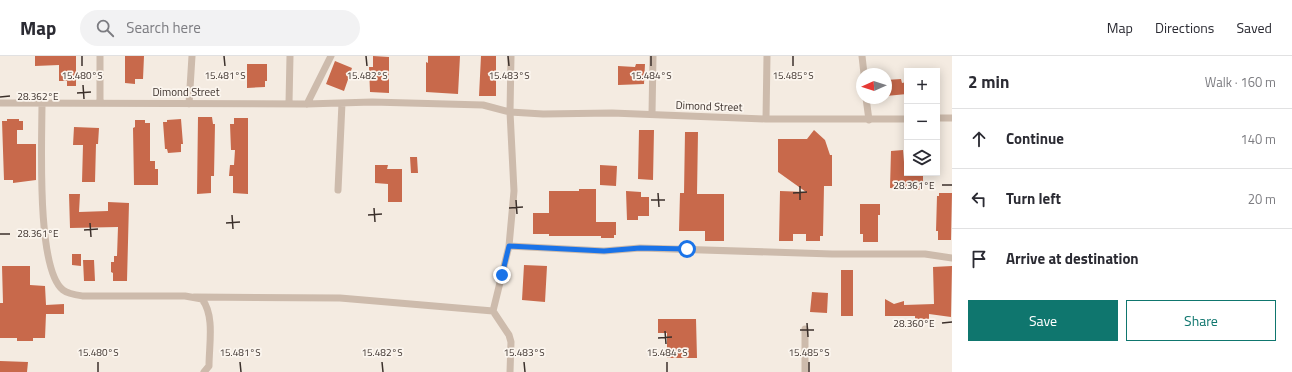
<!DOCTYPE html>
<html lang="en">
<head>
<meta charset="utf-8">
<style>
	:root { --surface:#fff; --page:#f2f2f3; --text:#2b2b33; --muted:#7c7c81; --line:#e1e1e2; --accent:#0f766e }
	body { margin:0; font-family:"Titillium Web",sans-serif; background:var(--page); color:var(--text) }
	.controls { position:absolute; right:12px; top:12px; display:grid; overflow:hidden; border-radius:0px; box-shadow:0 2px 10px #0003 }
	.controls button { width:36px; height:36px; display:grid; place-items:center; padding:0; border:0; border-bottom:1px solid var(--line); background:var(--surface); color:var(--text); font:20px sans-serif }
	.compass { position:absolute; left:856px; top:12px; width:36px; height:36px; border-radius:50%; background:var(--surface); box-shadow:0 2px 10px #0003; rotate:267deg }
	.stop { position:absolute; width:12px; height:12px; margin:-9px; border:3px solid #1a73e8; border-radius:50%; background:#fff }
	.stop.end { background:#1a73e8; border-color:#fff; box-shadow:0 1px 4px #0008 }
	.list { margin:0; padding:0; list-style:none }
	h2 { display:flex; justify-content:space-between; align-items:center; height:52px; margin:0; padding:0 16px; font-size:17px }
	h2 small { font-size:13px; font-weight:400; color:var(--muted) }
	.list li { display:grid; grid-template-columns:26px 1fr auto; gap:12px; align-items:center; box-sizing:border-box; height:60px; padding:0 16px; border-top:1px solid var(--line) }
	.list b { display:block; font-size:15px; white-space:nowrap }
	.list em { font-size:13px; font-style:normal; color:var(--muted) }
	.actions { display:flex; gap:8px; padding:12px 16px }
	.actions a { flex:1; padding:9px 0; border:1px solid var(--accent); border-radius:0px; text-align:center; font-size:14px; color:var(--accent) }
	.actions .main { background:var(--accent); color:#fff }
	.icon { flex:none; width:22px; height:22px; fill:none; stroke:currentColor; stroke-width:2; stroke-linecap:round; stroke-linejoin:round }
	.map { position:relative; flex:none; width:952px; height:316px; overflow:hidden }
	header { display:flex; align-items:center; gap:24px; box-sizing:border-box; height:56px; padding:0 20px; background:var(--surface); border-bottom:1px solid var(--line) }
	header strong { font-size:19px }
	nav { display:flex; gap:22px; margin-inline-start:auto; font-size:14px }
	.search { width:280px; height:36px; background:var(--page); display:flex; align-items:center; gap:10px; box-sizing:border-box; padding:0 14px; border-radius:22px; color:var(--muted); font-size:15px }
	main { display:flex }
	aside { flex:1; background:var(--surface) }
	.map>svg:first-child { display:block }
	.building { fill:#c8694b }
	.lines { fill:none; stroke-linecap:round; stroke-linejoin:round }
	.street { stroke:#cdbbac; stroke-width:7 }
	.route { stroke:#1a73e8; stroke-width:5 }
	.ticks { fill:none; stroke:#3b302b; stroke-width:1.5 }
	.labels { text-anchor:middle; stroke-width:3.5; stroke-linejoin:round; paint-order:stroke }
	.street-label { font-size:11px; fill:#3b302b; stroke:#fbf5ee }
	.ticks-label { font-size:10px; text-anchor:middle; fill:#3b302b; stroke:#fbf5ee; stroke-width:3.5; stroke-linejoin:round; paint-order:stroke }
</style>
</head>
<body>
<header>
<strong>Map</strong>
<div class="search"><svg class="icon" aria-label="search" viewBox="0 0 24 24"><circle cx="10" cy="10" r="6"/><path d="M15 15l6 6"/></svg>Search here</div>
<nav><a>Map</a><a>Directions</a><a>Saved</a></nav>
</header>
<main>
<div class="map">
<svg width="952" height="316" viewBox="0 0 952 316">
	<rect width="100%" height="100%" fill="#f4ebe1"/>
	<path class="building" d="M35 0H76V30H67V25H59V9L35 10Z
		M125 0H144L143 23H135V28L125 27Z
		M373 0 389 1V37L370 36 369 11H373Z
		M428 0H460L458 38 426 36V6L428 7Z
		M481 0H496V40H479Z
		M335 5 352 12 344 35 326 28Z
		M247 8H267V25H265V31L247 32Z
		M636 8H645L644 28 618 29V10L635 11Z
		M901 23 902 27 907 26V38L886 40V24Z
		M198 61H212L213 68H215L214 120H211V137L197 138Z
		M234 62H248V138L233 137V120H229L230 109H234L235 94H231L230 68H234Z
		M7 63H19V65H23V74H17V88H36V124L13 127V124H4L2 65H7Z
		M181 63 183 88H181V96L168 97 167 93H165L163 66H167V64Z
		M135 64H145V67H150V105H155V113H158V129H134L133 72 135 71Z
		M74 71 99 72 98 88H96L95 126H82L83 89H73Z
		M639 74H654L653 124 638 123Z
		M814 74 825 84 830 99H832V130H824L823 180H820V185H806V178H793V185H779L780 135 806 136 778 116V83H807Z
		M685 76H698L697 138H724V185H705V175H679L680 137H684Z
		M903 94 905 118 923 119V134L890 132 891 95Z
		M410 101H417L418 117H411Z
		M375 109H388L387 113H402V146H388V128L375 127Z
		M600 109 617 110 616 130 600 129Z
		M579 133H596V166H616V179H614V182H601V180H549V178H533V157H549V135H579Z
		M626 135 641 136V141H649V160H638V164H627Z
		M939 137H952L951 184H938V175H936L937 140H939Z
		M69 138H80L79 156 108 155V146L129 147 127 225H113V217L111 216V206H114V200H117L118 171 70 172Z
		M860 148H880V159H878V186H863V178H860Z
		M72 198H81V210L72 209Z
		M83 204H94L95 225H84Z
		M524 209 547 210 545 246 522 244Z
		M2 210H30V229L45 230 46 249 64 248V258H46L45 282H33V285H17V282H0V247H3Z
		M952 210 951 261 929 258V263H915V260H885V243L894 248 904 245V249L934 248 933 211Z
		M841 214H853V260H841Z
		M812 236 828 237 827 257 810 256Z
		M658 263H696L697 302H667V277H658Z
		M0 305 28 306 27 316H0Z"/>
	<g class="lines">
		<path class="street" d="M100 0V46
			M862 0 864 18
			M866 42 869 64
			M0 47 307 48 372 46 483 49 510 56 543 58 612 57 766 63H907
			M42 47C42 83 36 213 63 234 68 238 76 239 83 240H185L202 243C215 260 209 289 209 310L204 316
			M289 47 290 0
			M189 48 192 0
			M307 48 331 0
			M652 58 653 0
			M937 62H952
			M766 63 767 0
			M338 134 342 47
			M509 190 604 195 640 192 832 198H925L952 202
			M194 241 340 242 493 255 509 190 514 135 510 56 511 0
			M493 255 509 279 511 286 510 316
			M805 316V273"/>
	</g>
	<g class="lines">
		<path class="route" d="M502 219 509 190 604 195 640 192 687 193"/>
	</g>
	<path class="ticks" d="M82 0V10M224 0 225 10M366 0 367 10M508 0 509 10M651 0V10M793 0V10M83 29 84 43M77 37 91 36M0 41 10 40M942 129H952M800 130V144M658 137 659 151M793 137 807 136M516 144 517 158M651 144H665M374 152 375 166M509 152 523 151M232 159 233 173M368 159 382 158M90 167 91 181M226 167 240 166M84 174 98 173M0 178H10M807 267 808 281M942 267 952 266M800 274H814M665 275 666 288M658 282 672 281M98 306V316M240 306 241 316M382 306 383 316M524 306 525 316M667 306V316M809 306V316"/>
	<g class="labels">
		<g class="street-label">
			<text x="186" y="40">Dimond Street</text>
			<text transform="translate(709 50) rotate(2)" y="4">Dimond Street</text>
		</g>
	</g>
	<g class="ticks-label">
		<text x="82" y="23">15.480°S</text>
		<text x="225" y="23">15.481°S</text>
		<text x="367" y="23">15.482°S</text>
		<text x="509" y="23">15.483°S</text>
		<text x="651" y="23">15.484°S</text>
		<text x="793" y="23">15.485°S</text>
		<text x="38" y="44">28.362°E</text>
		<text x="914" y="133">28.361°E</text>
		<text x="38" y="181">28.361°E</text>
		<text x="914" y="271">28.360°E</text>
		<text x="98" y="300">15.480°S</text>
		<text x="240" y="300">15.481°S</text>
		<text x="382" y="300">15.482°S</text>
		<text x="524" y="300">15.483°S</text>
		<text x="667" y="300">15.484°S</text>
		<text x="809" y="300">15.485°S</text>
	</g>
</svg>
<div class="controls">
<button>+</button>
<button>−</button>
<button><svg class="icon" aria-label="layers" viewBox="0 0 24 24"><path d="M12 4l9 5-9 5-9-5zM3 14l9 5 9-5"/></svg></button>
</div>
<svg class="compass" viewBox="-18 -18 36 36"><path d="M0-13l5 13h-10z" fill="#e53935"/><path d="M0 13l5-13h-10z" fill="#7c7c81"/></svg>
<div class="stop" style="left:687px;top:193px"></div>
<div class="stop end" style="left:502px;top:219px"></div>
</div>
<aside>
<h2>2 min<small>Walk · 160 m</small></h2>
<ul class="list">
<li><svg class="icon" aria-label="ahead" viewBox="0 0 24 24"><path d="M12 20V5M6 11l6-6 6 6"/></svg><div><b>Continue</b></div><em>140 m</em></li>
<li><svg class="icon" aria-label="left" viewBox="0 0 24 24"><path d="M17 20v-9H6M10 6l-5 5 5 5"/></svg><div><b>Turn left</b></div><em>20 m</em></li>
<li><svg class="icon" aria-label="arrive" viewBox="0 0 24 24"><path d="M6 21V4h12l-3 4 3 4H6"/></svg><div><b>Arrive at destination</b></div></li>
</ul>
<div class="actions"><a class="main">Save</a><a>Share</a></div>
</aside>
</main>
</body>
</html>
